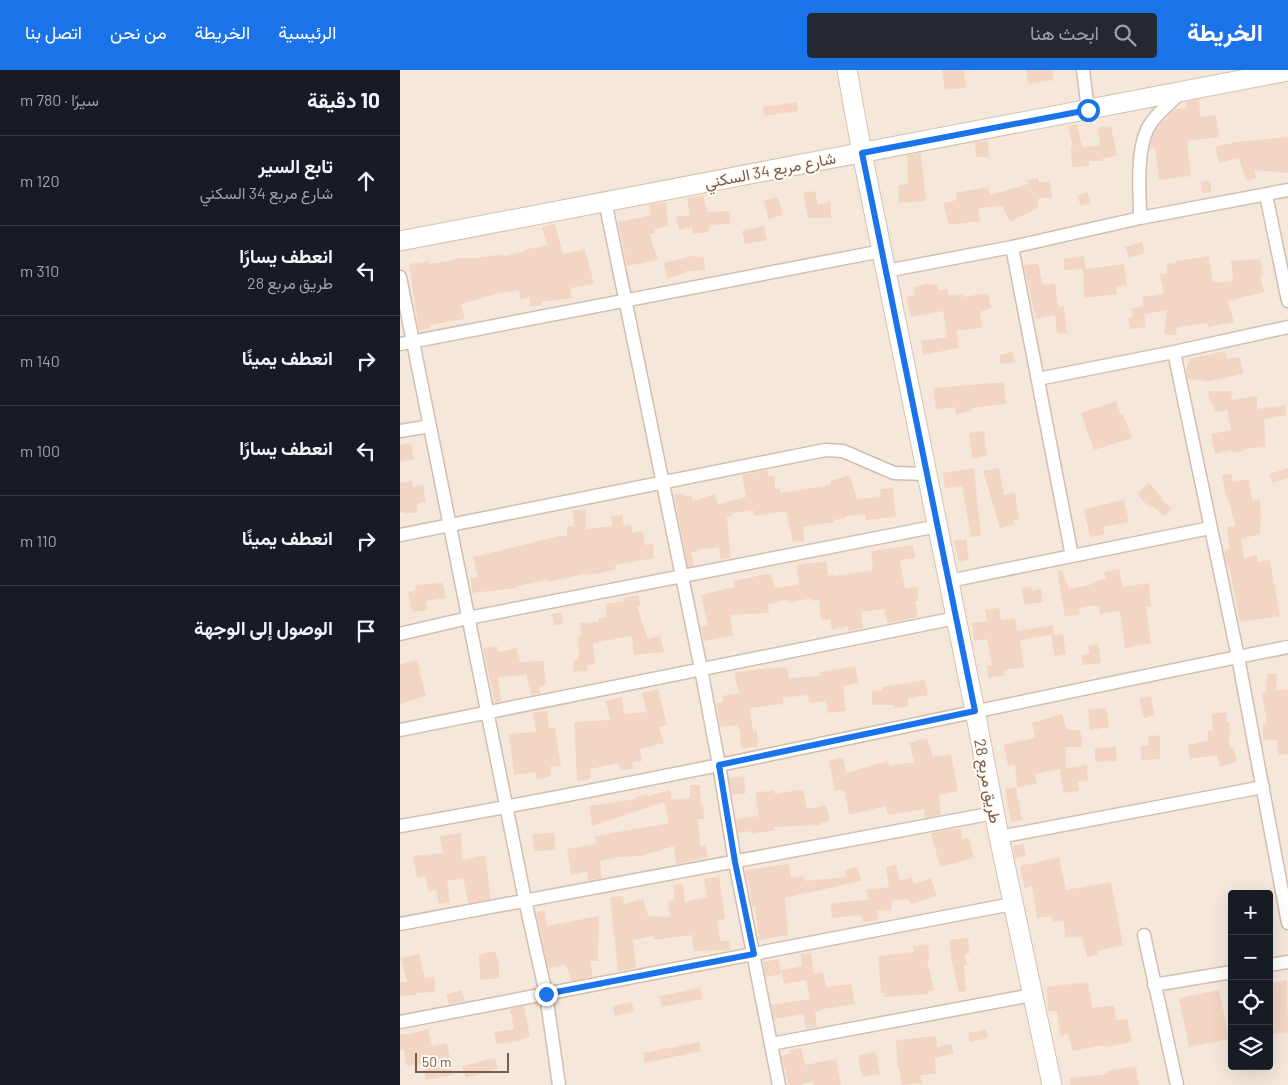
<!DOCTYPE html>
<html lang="ar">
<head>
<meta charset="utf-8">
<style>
	:root { --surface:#171b24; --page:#242831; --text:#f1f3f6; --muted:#9ea1a6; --line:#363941; --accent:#1a73e8 }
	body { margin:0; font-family:Barlow,Vazirmatn,sans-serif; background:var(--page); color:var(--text); direction:rtl }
	.controls { position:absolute; right:15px; bottom:15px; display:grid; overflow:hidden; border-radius:5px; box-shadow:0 5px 20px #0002 }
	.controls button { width:45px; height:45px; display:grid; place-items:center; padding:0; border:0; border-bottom:1px solid var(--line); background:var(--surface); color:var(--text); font:25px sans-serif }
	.scale { position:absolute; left:15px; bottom:12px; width:94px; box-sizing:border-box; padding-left:5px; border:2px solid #7a5c4d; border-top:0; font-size:14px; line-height:18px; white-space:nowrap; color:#7a5c4d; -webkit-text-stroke:4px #fffaf3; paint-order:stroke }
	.stop { position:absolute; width:15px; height:15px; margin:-11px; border:4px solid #1a73e8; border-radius:50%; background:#fff }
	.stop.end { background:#1a73e8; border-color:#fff; box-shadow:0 1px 5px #0008 }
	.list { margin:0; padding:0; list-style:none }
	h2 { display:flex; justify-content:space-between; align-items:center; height:65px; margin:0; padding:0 20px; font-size:21px }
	h2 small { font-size:16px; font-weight:400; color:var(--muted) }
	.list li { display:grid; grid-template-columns:32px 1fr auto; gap:15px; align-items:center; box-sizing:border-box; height:90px; padding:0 20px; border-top:1px solid var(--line) }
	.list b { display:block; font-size:19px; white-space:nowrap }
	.list p { margin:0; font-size:16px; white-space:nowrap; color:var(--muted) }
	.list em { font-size:16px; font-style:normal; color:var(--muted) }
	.icon { flex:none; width:28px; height:28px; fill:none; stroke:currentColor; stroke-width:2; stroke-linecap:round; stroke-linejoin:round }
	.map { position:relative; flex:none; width:888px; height:1015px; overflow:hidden; direction:ltr }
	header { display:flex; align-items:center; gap:30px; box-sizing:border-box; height:70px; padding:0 25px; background:var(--accent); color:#fff }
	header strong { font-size:24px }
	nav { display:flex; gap:28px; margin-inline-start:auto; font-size:18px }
	.search { width:350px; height:45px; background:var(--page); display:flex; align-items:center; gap:12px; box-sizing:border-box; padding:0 18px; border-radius:5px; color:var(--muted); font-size:19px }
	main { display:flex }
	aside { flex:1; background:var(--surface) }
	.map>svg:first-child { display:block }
	.residential { fill:#f5e8da; fill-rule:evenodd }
	.building { fill:#f3d5c3 }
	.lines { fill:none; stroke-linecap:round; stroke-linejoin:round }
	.street-casing { stroke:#d1beb0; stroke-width:15 }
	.secondary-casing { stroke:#d6c0b0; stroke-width:21 }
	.street { stroke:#fff; stroke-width:12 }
	.secondary { stroke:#fff; stroke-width:19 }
	.route { stroke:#1a73e8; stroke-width:6 }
	.labels { text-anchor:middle; stroke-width:4; stroke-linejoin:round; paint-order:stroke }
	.street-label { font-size:16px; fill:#7a5c4d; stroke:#fffaf3 }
</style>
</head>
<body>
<header>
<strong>الخريطة</strong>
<div class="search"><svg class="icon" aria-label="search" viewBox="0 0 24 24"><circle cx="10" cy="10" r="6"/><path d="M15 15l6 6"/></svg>ابحث هنا</div>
<nav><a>الرئيسية</a><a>الخريطة</a><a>من نحن</a><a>اتصل بنا</a></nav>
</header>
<main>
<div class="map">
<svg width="888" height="1015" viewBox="0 0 888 1015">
	<rect width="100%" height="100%" fill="#fdf6ec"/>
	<path class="residential" d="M0 0H888V1015H0ZM832 824H869V996H832Z"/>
	<path class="building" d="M542 0H564L566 18 545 20Z
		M626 0H652L654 10 628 14Z
		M799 29 800 47 816 45 819 67 787 71 791 106 759 110 755 78 750 79 753 65 760 54 775 39 786 38V32Z
		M397 32 398 41 364 46 363 37Z
		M677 54 682 77 700 76 698 57 711 56 717 86 702 89V91H689V96L672 97 671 77H673L668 56Z
		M888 67V103L854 100 856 108 846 111 839 88 819 93 815 77 836 72Z
		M588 71 589 87H576L575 72Z
		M521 83 526 131 499 133 498 115 508 114 507 85Z
		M638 108 639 113 650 111 652 127 638 129V138L610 152 602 136 578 138 580 151 549 155 543 133 557 130 556 123 588 117 590 125 628 114 627 110Z
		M811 111V122L802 123 801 112Z
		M415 121 418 135 431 131V148H408L403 123Z
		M687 122 691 133 681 136 677 126Z
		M303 125 308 142 330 141V154L309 155V162L293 164 292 157 279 160 276 147 290 145 287 129Z
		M378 127 383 145 368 149 364 130Z
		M266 132 268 156 255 159V163L249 164 258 190 227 196 218 152 251 145 249 135Z
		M155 154 163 184 185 179 194 214 170 218 172 228 142 232V235L130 236V227L120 229 119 220 96 224 61 234 65 249 30 255V258L19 260 9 194 29 191V194L55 190V188H76L103 184V186L124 182 123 180 147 175 142 157Z
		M364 156 367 170 345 174 342 161Z
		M742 172 745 183 729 188 725 177Z
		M296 185 297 188 304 187 305 200 286 201V203L267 208 264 193Z
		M684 186 686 199 724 194 727 215 716 217 717 224 684 228 683 199 664 200V189Z
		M809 186 813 213 833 211 831 191 860 189 863 205H860L864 222 828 231 834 252 808 257V253L777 257 776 265 764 264 767 240 745 244 744 240 746 257 730 259 728 248 733 247 731 238 743 236 742 227 764 223 760 205 767 203 766 194 776 193V191Z
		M638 193 643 215 655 213 658 237 664 236 667 263 657 264 655 245 636 249 624 196Z
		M526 214 538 215V220H548V225L563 224V227L588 223 591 238 580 242 582 258 556 261 559 278 523 285 521 271 547 267 543 241 511 247 506 227 515 225 513 217Z
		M825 281 827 289 840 287 843 304 806 312V311L788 309 786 300 789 289Z
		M613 282 615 292 601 294 599 285Z
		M604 312 606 334 571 338 572 341 556 344 555 337 536 340 533 318Z
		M808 321H831L832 330 857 326V339L885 335 887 345 864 349 866 377 843 379 844 381 833 383 832 380 815 384 811 364 831 360 827 340 815 342 813 333H810Z
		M716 331 721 345 723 344 732 368 694 380 681 343Z
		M584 361 587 386 572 389 569 363Z
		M11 373 14 389 0 392V375Z
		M574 398 581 466 571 467 562 416 545 418 543 403Z
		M599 398 604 425 615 423 619 449 613 450 614 454 600 458 583 401Z
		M888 398V408L872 413 869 404Z
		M367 400 368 406H375V419L380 418V423L431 415 430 411 450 405 457 429 481 427 480 419 493 418 496 447 466 450 465 444 446 446V448L434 450V452L403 457 404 471 393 472 386 441 354 446 353 440 332 443V446L327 447 331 488 320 489 319 477 298 480 299 481 291 482 294 496 288 497 274 425 283 423 284 426H292L293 431 315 424 318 434 346 427 342 405Z
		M832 404 833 412 849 409 852 431 860 430 861 445 860 464 841 469 844 488 857 485 858 492 870 490 880 546 840 552 829 495 827 496 824 480 830 479 827 457 835 456 828 428H826L822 405Z
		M12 411 13 417 23 415 26 432 17 434 18 442 5 444 4 442 0 443V413Z
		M749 413 762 427 760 429 772 438 765 446 752 436 750 438 737 424Z
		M724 430 729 452 703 457 705 464 690 467 684 439Z
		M186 439V459L212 456 211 446 222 445 224 456 231 455 232 463 243 461 245 475 253 474 254 488 215 495 216 499 201 503 184 505V504L148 512 147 510 117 516V518L72 523 71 508 78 507 73 487 160 466H167V456H174L173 440Z
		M566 469 569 490 559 492 554 471Z
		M513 475 515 488 500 490 505 518 517 517 519 531H515L518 547 487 553 484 539 461 542 463 558 448 561V556L432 560 430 549 421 550 419 530 412 531V528L389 533 388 530 368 534 369 543 330 545 333 566 304 571 301 557 308 556 301 525 334 517 333 511 371 503 375 518 399 514 396 495 408 493 426 492 428 506 433 504 434 506 473 500 471 481Z
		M719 499 723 517 749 513 751 536 746 537 751 573 725 578 720 541 700 544 699 535 679 538 680 544 665 547 657 501 662 500 669 519 693 514 692 512 706 509 704 502Z
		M43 513 46 528 26 531 27 540 12 542 8 522 16 520 15 515Z
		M632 516V521L641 519 643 532 624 535 621 518Z
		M238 525 241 536 237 537 248 569 260 566 264 582 234 585 232 566 193 573 195 594 187 595V601L174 602 173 590 179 589 178 566 182 565 180 553 199 552V548L207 547 205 534 224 531 223 528Z
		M599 538 601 550 615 548 617 561 653 555 654 564 620 570 624 597 604 600 605 605 588 608 587 596 592 595 587 569 574 571 572 553 587 551 585 540Z
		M161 542 163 554 154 555 152 544Z
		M663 564 666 584 655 586 651 565Z
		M698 574 701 593 683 595 681 585 690 583 688 576Z
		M97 576 98 582 117 578 120 592 143 591 147 614 139 617 140 623 131 625 126 605 98 607 101 631 95 633 83 578Z
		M17 590 26 626 0 634V594Z
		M455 596 459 613 443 616 446 641 428 643 426 631 409 633 408 625 383 628V634L350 638 353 662 357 661 358 677 341 678 340 659H338L337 655 320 657 316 633 323 632 322 626 339 623 334 603 359 599 387 597 389 608 421 606 420 602Z
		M867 604H877L876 621 888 619V684L878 685 877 670H863V654H867L862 624 866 623Z
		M525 610 528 625 508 629V637L494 638V635H472V621L482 620V617Z
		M258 619 267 655 259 657 264 673 240 679 242 691 232 692 233 699 220 700 219 693 190 699 191 709 177 711 174 652 210 650 206 631 222 627 224 644 247 642 242 623Z
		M751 626 755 645 744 648 739 629Z
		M706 638 709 657 690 660 688 640Z
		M147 641 149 658H155L161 696 150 697 151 706 137 709 135 702 114 705 109 664 136 662 133 643Z
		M826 642 827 652H830L829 678 833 677 837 692 820 697 817 685 790 689 788 675 808 671V661H813L812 644Z
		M662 644 667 660H680L683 677H666V698L687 695 688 711 678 712 679 721 663 723 660 699 635 704 637 714 617 717 615 695 608 696 604 674 635 668 632 653Z
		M760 665V689L742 690 740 677 749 675 748 667Z
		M527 668 533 687 551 684 558 721 539 725 541 745 525 748 524 739 488 745 486 736 449 745 445 722H444L443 719 435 721 429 690 443 687 446 703 488 691 489 696 514 692 509 673Z
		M716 677 717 691 695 692V678Z
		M344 706 346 723 332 725 329 708Z
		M290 715H300L301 735 303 734 304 749H298L300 776 305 775 308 787 276 794 274 776 241 786 219 787 200 791 202 808 188 811 187 802 171 805 167 779 196 774 195 766 269 753 264 732 192 756 189 736 236 729V727L247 724 248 726 270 720 272 729 269 730 290 728Z
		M616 717 622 750 611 752 605 719Z
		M403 719 407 739 426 735 430 751 421 753V755L374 757 375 760 351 764V761L338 763 336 749 359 746 355 723 374 720 375 724Z
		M552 759H561L562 769 569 768 574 788 540 797 531 763Z
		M61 763 62 790 85 785 91 829 68 833 63 808 47 811 50 832 39 834 36 820 29 822 25 807 17 808 13 786 43 783 40 766Z
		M154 763 155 780 134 781 133 764Z
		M624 774 626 786 615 788 613 776Z
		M659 787 666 820 711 812 723 875 697 881 698 884 687 887 682 867 665 868 664 851 653 852 652 846 637 848 632 816 624 818 620 796Z
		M389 794 391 808 404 806 405 811 446 807 445 800 458 797 461 811 385 828 388 865 359 870 355 837H352L349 811H347L345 800Z
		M496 795 499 811 511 807 514 814 531 808 537 826 510 834 508 829 492 831 491 841 477 840 478 850 463 852 461 845 432 848 430 833 468 830 466 820 489 817 486 797Z
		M319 806 325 849 317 850 320 871H330V880L294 881 292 865 254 870 253 866 233 870 236 898 218 901 210 827 223 826 224 834 243 829 248 846 270 847 268 831 275 830 273 815 283 814 285 832 307 827 304 809Z
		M145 841 147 856 199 846 198 891H190L193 907 171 911 166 895 148 898 136 842Z
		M568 868 570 883 565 884 567 895 564 896 566 921 559 922 551 888 549 870Z
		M528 874 530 890H527L534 920 528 921V924L484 927V923H481L478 886 514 882 513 876Z
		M95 881 99 894V908L80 910 79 885Z
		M411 883 414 904 423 902 426 917 451 914 455 934 424 939 415 942 417 957 406 959 404 944 374 949 371 935 410 929 406 910 384 914 381 900 402 896 401 884Z
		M19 884 25 908 34 907 35 922 16 923V925L0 926V912H7L1 888Z
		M378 889 381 904 366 907 363 892Z
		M887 910 888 962 869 965V916L874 915 873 913Z
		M688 912 692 938 714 935 716 950 727 949 732 972 705 977V975L672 981 668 964 660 966 657 941H648L647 917Z
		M300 918 303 929 262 937 259 926Z
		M62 920 65 931 49 934 46 924Z
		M819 920 829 969 789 977 779 928Z
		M232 932 234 942 215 946 213 936Z
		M124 936 130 967 120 969 121 971 96 974 94 962 114 959 110 939Z
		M28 959 32 976 47 973 53 1005 26 1010 23 994 7 996 4 980 0 981V964H10Z
		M586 959 588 968 570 972 568 963Z
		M536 966 537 977 551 974 554 983 535 988 536 1004 520 1005 522 1013 502 1015 499 998H498L496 970Z
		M299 972 301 981 245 993 243 983Z
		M401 978 405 995 436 989 441 1015H414L413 1011 400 1015H389L381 986 391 983 390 980Z
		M476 982 480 1004 462 1007 458 986Z
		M95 988 98 999 66 1008 62 996Z
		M736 996 739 1015H670V1008L707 1004V1001Z"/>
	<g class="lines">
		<defs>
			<path id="street" d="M683 0 688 40
				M866 125 888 231
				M205 131 301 599 319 695 335 792 379 1015
				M740 148C740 122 735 75 751 53 758 42 772 32 781 22
				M612 177 672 486
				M486 201 612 177 740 148 888 120
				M0 207 125 830 146 924 159 1015
				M0 274 482 181
				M774 282 838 587 888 853
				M638 309 774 282 888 257
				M0 361 30 356
				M0 465 425 380 443 381 494 403 527 404
				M549 511 810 458
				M0 564 68 548 538 456
				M0 660 556 548
				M0 756C297 704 592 636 888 577
				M599 767 863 717
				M0 854 594 743
				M744 865 777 1015
				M869 895 888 892
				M754 915 832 902
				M0 952 612 834
				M371 974 632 925"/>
			<path id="secondary" d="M447 0 462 83 575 641 599 767 652 1015
				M0 171 888 1"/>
		</defs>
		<use href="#street" class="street-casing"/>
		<use href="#secondary" class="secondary-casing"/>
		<use href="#street" class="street"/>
		<use href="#secondary" class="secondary"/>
	</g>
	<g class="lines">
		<path class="route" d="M146 924 354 884 335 792 319 695 575 641 462 83 688 40"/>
	</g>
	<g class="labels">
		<g class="street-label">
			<text transform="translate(370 100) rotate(-11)" y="6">شارع مربع 34 السكني</text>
			<text transform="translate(588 711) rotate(79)" y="6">طريق مربع 28</text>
		</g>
	</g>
</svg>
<div class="controls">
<button>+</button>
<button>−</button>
<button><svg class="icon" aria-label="locate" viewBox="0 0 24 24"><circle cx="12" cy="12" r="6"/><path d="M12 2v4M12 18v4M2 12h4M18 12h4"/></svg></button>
<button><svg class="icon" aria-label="layers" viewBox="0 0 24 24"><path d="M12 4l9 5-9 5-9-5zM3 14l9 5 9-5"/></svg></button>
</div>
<div class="scale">50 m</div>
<div class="stop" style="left:688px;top:40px"></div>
<div class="stop end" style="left:146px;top:924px"></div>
</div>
<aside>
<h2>10 دقيقة<small>سيرًا · 780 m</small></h2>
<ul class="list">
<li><svg class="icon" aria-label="ahead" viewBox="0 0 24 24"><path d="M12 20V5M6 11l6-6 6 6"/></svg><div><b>تابع السير</b><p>شارع مربع 34 السكني</p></div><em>120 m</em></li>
<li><svg class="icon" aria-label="left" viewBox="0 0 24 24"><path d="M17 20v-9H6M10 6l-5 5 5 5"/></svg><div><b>انعطف يسارًا</b><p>طريق مربع 28</p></div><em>310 m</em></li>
<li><svg class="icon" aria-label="right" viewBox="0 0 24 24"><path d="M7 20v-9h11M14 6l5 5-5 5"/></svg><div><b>انعطف يمينًا</b></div><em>140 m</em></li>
<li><svg class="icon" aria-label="left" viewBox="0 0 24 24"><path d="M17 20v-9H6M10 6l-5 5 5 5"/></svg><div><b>انعطف يسارًا</b></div><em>100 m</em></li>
<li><svg class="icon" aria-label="right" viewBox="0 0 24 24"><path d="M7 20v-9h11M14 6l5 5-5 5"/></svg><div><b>انعطف يمينًا</b></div><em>110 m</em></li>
<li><svg class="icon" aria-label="arrive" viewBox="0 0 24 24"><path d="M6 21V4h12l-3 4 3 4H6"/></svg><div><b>الوصول إلى الوجهة</b></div></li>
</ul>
</aside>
</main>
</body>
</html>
